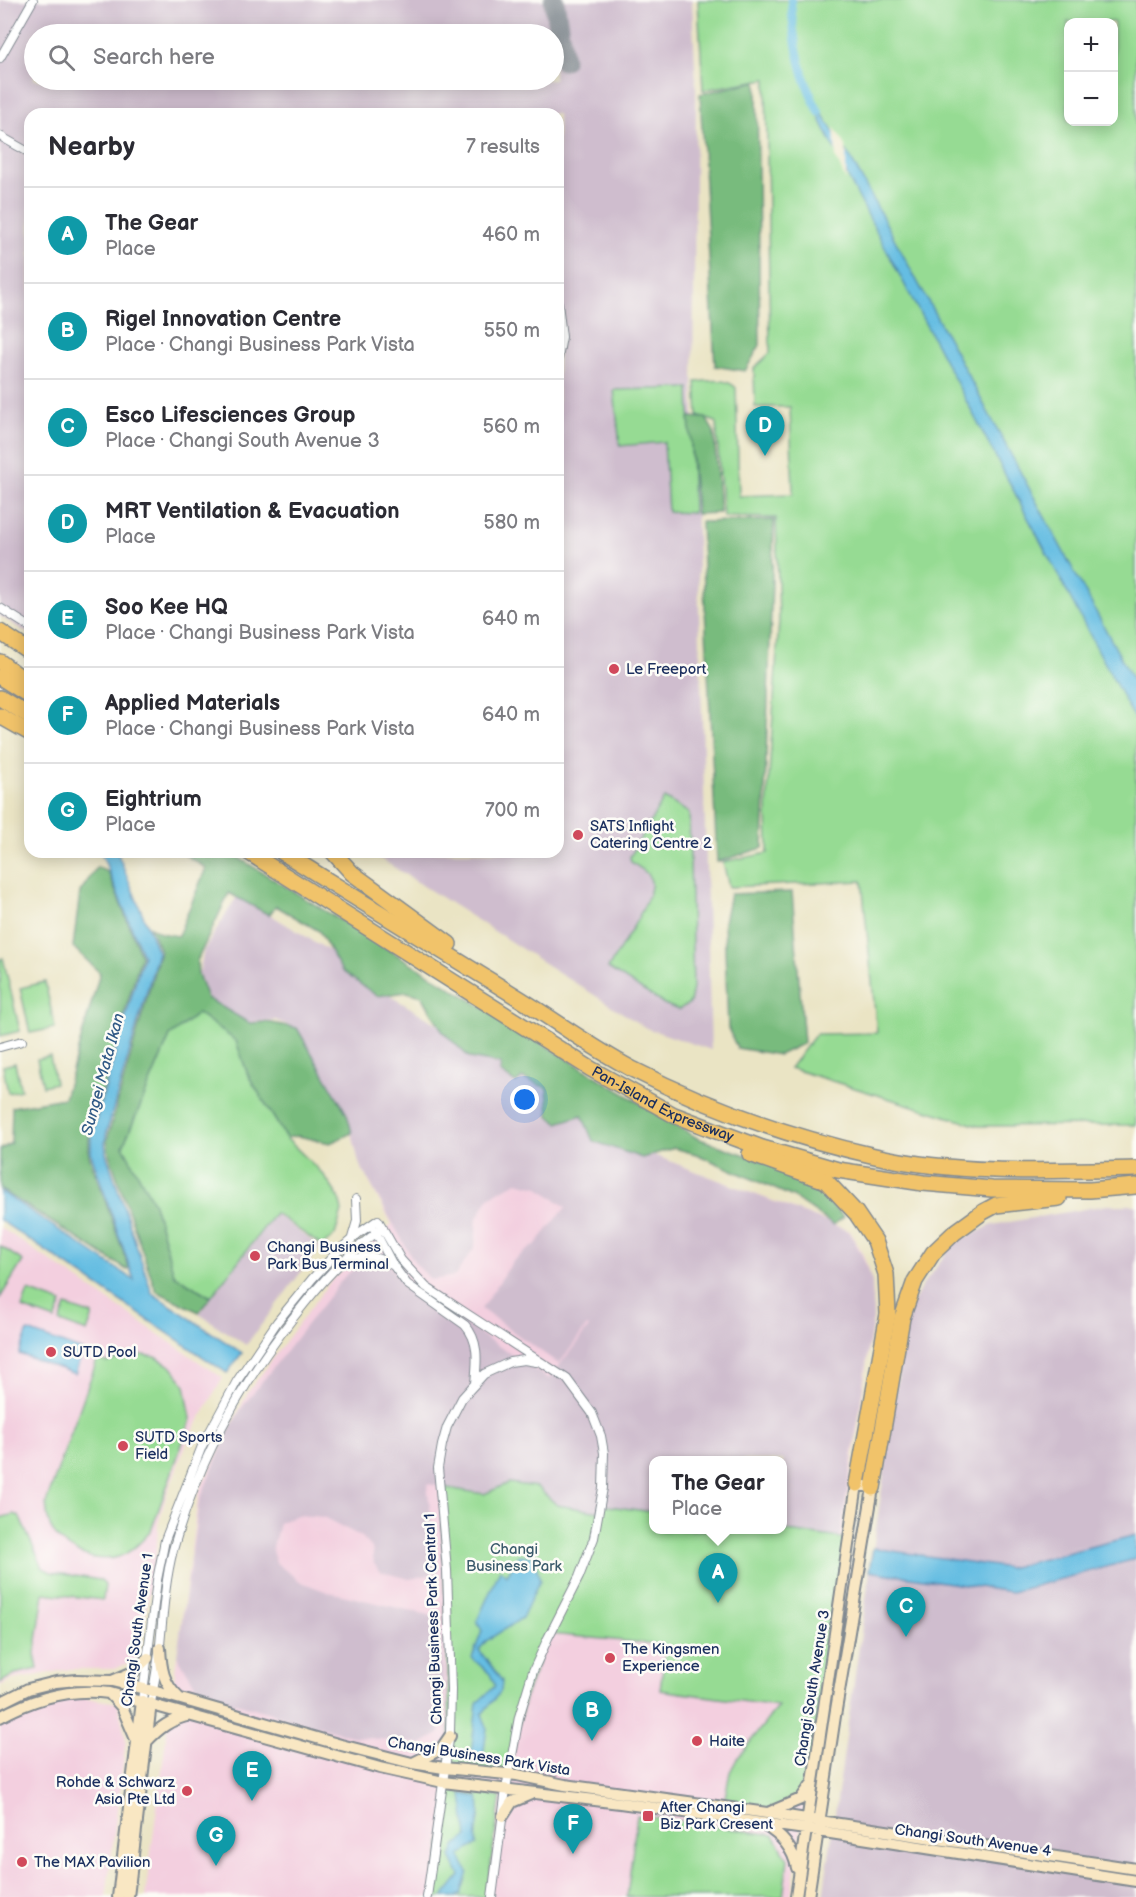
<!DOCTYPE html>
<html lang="en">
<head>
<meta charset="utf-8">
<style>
	:root { --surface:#fff; --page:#f2f2f3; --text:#2b2b33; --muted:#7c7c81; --line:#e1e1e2; --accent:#1a73e8 }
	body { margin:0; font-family:"Balsamiq Sans",sans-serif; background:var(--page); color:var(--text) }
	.controls { position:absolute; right:18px; top:18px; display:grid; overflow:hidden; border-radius:12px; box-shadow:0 3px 15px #0003 }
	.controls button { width:54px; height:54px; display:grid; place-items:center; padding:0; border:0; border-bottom:2px solid var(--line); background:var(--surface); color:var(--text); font:30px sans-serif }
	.you { position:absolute; left:525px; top:1100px; width:21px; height:21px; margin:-15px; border:4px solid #fff; border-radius:50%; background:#1a73e8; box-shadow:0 0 0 9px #1a73e833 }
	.badge { display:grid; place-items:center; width:39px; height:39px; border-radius:50%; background:var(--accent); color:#fff; font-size:20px; font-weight:700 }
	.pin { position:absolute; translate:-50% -50px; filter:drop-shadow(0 2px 3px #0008) }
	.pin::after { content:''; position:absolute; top:32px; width:21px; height:18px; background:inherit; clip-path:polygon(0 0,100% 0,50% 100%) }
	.popup { position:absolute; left:649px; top:1456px; width:138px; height:78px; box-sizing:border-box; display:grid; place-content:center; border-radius:12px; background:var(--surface); filter:drop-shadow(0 2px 4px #0005); font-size:20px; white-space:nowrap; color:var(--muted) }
	.popup b { font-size:22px; color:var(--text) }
	.popup::after { content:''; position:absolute; left:50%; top:100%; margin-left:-12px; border:12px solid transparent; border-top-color:var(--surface) }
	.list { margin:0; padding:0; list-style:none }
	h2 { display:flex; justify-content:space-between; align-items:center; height:78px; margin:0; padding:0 24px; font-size:26px }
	h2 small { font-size:20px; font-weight:400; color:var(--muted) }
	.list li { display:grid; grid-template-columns:39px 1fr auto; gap:18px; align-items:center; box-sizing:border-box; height:96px; padding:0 24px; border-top:2px solid var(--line) }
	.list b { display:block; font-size:22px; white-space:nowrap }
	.list p { margin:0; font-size:20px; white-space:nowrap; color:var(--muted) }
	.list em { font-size:20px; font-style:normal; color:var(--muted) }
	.icon { flex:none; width:33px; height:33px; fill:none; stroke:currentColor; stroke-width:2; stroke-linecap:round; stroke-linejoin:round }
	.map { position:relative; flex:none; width:1136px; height:1897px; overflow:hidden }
	.search { position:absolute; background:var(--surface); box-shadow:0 3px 15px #0003; left:24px; top:24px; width:540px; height:66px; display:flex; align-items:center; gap:15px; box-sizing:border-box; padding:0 21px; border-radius:33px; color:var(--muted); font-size:22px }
	.panel { position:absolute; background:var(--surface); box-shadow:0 3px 15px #0003; left:24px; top:108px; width:540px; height:750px; border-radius:18px }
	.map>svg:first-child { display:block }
	.built { fill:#f3cfdf; fill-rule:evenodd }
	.industrial { fill:#cfbdce; fill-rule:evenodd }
	.green { fill:#96db93; stroke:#588578; stroke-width:1.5; fill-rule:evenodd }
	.forest { fill:#78bb7d; stroke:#4a756e; stroke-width:1.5 }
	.water { fill:#65bde2; stroke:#4076a0; stroke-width:1.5 }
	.pier { fill:#eae4c4 }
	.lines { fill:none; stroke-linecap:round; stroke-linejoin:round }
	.canal { stroke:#65bde2; stroke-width:8 }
	.taxiway { stroke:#828a91; stroke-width:21 }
	.street-casing { stroke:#828a91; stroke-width:10 }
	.secondary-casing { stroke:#828a91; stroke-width:14 }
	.highway-casing { stroke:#828a91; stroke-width:18 }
	.street { stroke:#fff; stroke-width:8 }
	.secondary { stroke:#f9e7c3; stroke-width:10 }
	.highway { stroke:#f1c36a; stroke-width:15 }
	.poi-dot { fill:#d1495b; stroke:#fdfcf7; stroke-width:2 }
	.labels { text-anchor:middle; stroke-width:5; stroke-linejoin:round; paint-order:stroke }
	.poi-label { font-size:15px; fill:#1b2f5e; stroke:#fdfcf7; text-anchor:start }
	.street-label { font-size:15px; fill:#1b2f5e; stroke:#fdfcf7 }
	.park-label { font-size:15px; fill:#3a5a6b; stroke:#fdfcf7 }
	.water-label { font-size:16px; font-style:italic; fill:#315a86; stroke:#fdfcf7 }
</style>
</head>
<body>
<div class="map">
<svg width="1136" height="1897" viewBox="0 0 1136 1897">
	<rect width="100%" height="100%" fill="#fdfcf7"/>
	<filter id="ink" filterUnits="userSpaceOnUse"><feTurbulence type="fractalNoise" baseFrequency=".0167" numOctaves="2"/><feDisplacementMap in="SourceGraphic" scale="12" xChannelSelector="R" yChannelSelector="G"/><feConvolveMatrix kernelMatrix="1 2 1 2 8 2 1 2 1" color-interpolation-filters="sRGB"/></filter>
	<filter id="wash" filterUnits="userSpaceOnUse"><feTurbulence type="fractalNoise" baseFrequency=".008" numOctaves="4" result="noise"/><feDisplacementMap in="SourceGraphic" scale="24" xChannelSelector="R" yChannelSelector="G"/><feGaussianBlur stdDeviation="1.35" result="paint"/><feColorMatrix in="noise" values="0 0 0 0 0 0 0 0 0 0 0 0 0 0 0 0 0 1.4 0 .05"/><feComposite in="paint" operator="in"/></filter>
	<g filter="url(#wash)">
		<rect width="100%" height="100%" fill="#eae4c4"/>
		<path class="built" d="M238 895 339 957 353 973 565 1112 651 1154 850 1231 863 1255 872 1281 873 1318 791 1897H145L199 1491 248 1392 329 1283 392 1224 359 1163 347 1114 297 1028 275 1020 248 1022 207 998 199 974 204 950ZM654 1460H783V1530H654Z
			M0 1227 223 1378 188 1440 167 1493 158 1524 157 1547 138 1657 135 1660 115 1669H70L12 1680 0 1686Z
			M59 1694 118 1703 126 1740 106 1897H0V1725Z"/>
		<path class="industrial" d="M0 0H692L696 89 693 383 711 1050 646 1028 370 852H558V114H30V635L0 616ZM34 34H554V80H34Z
			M238 895 339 957 353 973 651 1154 849 1231 862 1255 872 1281 873 1318 840 1538 780 1530H783V1460H654L653 1512H599L557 1505 537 1487 509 1483 484 1493 427 1484 438 1573 410 1579 381 1572 374 1564 372 1548 362 1537 323 1517 297 1515 279 1523 272 1551 276 1563 301 1582 325 1591 433 1616 441 1625 444 1694 440 1733 422 1744 351 1736 201 1693 177 1656 199 1502 227 1434 240 1410 344 1277 365 1260 389 1266 405 1285 549 1379 589 1327 587 1326 559 1364 481 1309 514 1260 535 1245 566 1207 538 1187 517 1182 489 1197 477 1218 475 1247 455 1276 431 1280 415 1263 359 1163 348 1114 297 1028 275 1020 248 1022 208 998 199 974 204 950Z
			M1107 1205H1136V1897H823L907 1314 922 1286 954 1243 992 1225Z
			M275 1214 320 1247 246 1345 199 1314Z"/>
		<path class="green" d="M698 0H1136V1125L978 1126 790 1068 816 1034 877 1033 862 881 729 887 723 862 768 853 767 808 779 620 776 518 723 517 716 422 698 416 696 382C710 381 726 377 736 388L739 496 793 494 790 407H755L754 368 770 353 766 79 703 90ZM1068 22H1114V122H1068Z
			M689 388 693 513 668 512 664 442 620 446 614 390Z
			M664 798 689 813 693 988 690 1003 678 1010 664 1004 608 968C617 954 655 895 651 881 648 871 639 868 631 862L630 857Z
			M3 958 20 1031 0 1036V959Z
			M45 982 55 1028 30 1033 20 988Z
			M198 1013 236 1041 248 1075 286 1138 323 1174 339 1198 342 1211 335 1235 322 1246 275 1213 211 1297 174 1275 154 1204 123 1146 170 1036Z
			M50 1056 55 1083 43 1086 37 1059Z
			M15 1063 21 1090 8 1093 3 1066Z
			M0 1246 23 1261 0 1298Z
			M28 1291 62 1303 55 1320 22 1308Z
			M66 1306 93 1315 87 1332 60 1322Z
			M137 1354 156 1357 172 1367 185 1385 191 1419 151 1531C142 1541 131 1553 118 1557 93 1564 61 1549 50 1526 47 1519 47 1510 46 1503L97 1360 107 1362Z
			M509 1483 537 1487 557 1505 599 1512 601 1505 653 1512 654 1530H780L849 1539 808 1791 767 1813 724 1802 730 1772 737 1759 778 1706 660 1690 666 1645 550 1634 526 1693 508 1774 445 1768 450 1733 441 1487 484 1494Z
			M14 1514 19 1516 43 1568 51 1572 100 1580 105 1585 103 1600 44 1593 35 1654 38 1669 15 1674 0 1683V1518Z
			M449 1791 501 1796 486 1897H433Z
			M637 1815 774 1835 788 1859 783 1897H627Z"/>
		<path class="forest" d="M757 81 760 345 745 371 715 366 700 94Z
			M689 417 706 418 714 432 720 513 696 514Z
			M774 520 763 848 717 862 701 522Z
			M181 852H229L697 1138 797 1173 844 1217 833 1225 793 1197 696 1154 674 1148 642 1158 593 1141 582 1115 558 1123 549 1116 547 1088 522 1078 516 1083 500 1072 501 1064 470 1058 443 1032 422 996 407 992 377 996 342 971 319 931 276 906 269 915 229 893 197 961 198 974 207 998 249 1023 267 1022 297 1028 347 1114 352 1133 330 1143 298 1136 286 1138 248 1075 236 1041 198 1013 170 1036 123 1146 154 1204 174 1275 211 1297 199 1312 156 1291 109 1154 107 1140 160 951 150 927 160 933 178 936 206 868Z
			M97 867 108 872 141 956 89 1138V1155L129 1268 127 1270 0 1189V1150L11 1143 12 1107 64 1098 100 973 73 947 80 892Z
			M792 892 804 1043 779 1055 737 1048 728 1028 724 922 730 894Z"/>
		<path class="water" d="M815 103 850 157 1136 686V722L852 185 813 104Z
			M101 852H117L158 952 107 1131 105 1141 106 1153 152 1293 242 1353 227 1373 0 1220V1191L134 1280 91 1154V1138L143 956Z
			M28 1331 83 1351 75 1374 19 1354Z
			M1136 1535V1559L1012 1592 869 1571 873 1548 1009 1568Z
			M519 1555 534 1557 540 1580 522 1618 486 1641 479 1650 502 1681 501 1691 482 1714 487 1728 483 1757 471 1754 477 1703 495 1686 490 1674 472 1658 482 1631 477 1621 500 1570 507 1575Z
			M462 1794 478 1797C484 1816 474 1824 477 1844L460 1856 468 1872 461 1894 456 1897H443L460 1876 451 1857 456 1845 467 1837Z"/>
		<path class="pier" d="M834 127 846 146V181L836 158Z"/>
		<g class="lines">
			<path class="canal" d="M791 0C793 39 800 77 819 112"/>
			<path class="taxiway" d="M554 0 563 60"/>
		</g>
	</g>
	<g filter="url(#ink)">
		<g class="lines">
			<defs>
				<path id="street" d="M0 58 33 0
					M0 136 30 153
					M558 303 562 337 558 358
					M0 608 30 627
					M0 1047 22 1041
					M374 1229 393 1265 407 1284 465 1325C480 1342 477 1362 475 1383
					M352 1238 357 1221 356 1199
					M342 1263C364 1255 371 1253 392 1265
					M142 1701 157 1580 165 1540 202 1446 237 1381 277 1322 312 1279 337 1252 359 1233 378 1220 401 1260 426 1287 567 1379 592 1413 601 1436 604 1453 603 1488 594 1538 579 1577 548 1638 533 1671 519 1717 506 1789 492 1897
					M151 1703C154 1684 158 1664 160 1645 163 1614 165 1581 173 1550 197 1464 238 1388 293 1318 321 1282 346 1254 383 1228
					M427 1897 450 1733 451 1690 447 1570 438 1468 442 1445 447 1427 462 1398 484 1374 510 1362 524 1360 536 1362"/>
				<path id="secondary" d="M160 1648C161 1668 163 1683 178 1697
					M112 1681 133 1672 148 1658
					M110 1694 122 1707 135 1737
					M0 1703 28 1689 56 1682 77 1680 112 1681 153 1691 341 1745 412 1763 444 1768 517 1775 565 1785 767 1813 1136 1869
					M0 1717C34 1698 69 1688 109 1693L380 1768 443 1782 620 1803 805 1829 1136 1881
					M146 1742C159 1728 171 1719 191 1715
					M413 1763 441 1749 450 1736
					M770 1812 801 1799 811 1785
					M503 1816 512 1802 531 1794
					M764 1825C782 1836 793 1848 797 1868
					M118 1897 142 1701
					M128 1897 151 1703
					M796 1897 857 1484 873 1488 835 1716 808 1897"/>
				<g id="highway">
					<path d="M0 632 30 652"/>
					<path d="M0 662 30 684"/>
					<path d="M0 677 30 696"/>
					<path d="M0 698 30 716"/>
					<path d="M0 716 30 733"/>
					<path id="s1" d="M248 852 591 1069 674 1115 762 1148 838 1170 923 1183 992 1189 1090 1190 1136 1186"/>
					<path d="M282 852C360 901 439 949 517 997 556 1021 592 1048 632 1069 708 1108 791 1137 875 1156 960 1175 1049 1171 1136 1169"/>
					<path d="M333 852 352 873 449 944"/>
					<path d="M750 1154 826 1181 856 1213 875 1241 886 1274 888 1314 857 1484"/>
					<path d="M873 1488 902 1318 915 1281 933 1253 954 1233 983 1212 996 1205 1059 1198"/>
				</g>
			</defs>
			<use href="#street" class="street-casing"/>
			<use href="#secondary" class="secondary-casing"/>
			<use href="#highway" class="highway-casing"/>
			<use href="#street" class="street"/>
			<use href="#secondary" class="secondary"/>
			<use href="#highway" class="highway"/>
		</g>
	</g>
	<g class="poi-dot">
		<circle cx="614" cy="669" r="6"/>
		<circle cx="578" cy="835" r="6"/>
		<circle cx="255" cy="1256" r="6"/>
		<circle cx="51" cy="1352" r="6"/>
		<circle cx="123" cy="1446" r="6"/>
		<circle cx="610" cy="1658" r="6"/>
		<circle cx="697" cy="1741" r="6"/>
		<circle cx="187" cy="1791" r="6"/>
		<rect x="642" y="1810" width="12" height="12" rx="3"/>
		<circle cx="22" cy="1862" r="6"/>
	</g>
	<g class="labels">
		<g class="poi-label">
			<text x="626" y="674">Le Freeport</text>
			<text x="590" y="831">SATS Inflight<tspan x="590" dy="17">Catering Centre 2</tspan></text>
			<text x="267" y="1252">Changi Business<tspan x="267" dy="17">Park Bus Terminal</tspan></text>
			<text x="63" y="1357">SUTD Pool</text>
			<text x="135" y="1442">SUTD Sports<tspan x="135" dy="17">Field</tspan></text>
			<text x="622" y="1654">The Kingsmen<tspan x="622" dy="17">Experience</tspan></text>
			<text x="709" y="1746">Haite</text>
			<text x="175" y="1787" text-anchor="end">Rohde &amp; Schwarz<tspan x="175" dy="17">Asia Pte Ltd</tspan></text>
			<text x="660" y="1812">After Changi<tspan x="660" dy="17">Biz Park Cresent</tspan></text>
			<text x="34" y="1867">The MAX Pavilion</text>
		</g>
		<g class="street-label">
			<text dy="5" stroke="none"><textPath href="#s1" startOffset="486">Pan-Island Expressway</textPath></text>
			<text transform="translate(433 1619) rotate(-92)" y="5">Changi Business Park Central 1</text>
			<text transform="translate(137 1630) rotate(-82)" y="5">Changi South Avenue 1</text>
			<text transform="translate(812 1688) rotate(-81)" y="5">Changi South Avenue 3</text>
			<text transform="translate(479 1756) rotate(9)" y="5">Changi Business Park Vista</text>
			<text transform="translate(973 1840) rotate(8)" y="5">Changi South Avenue 4</text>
		</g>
		<g class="park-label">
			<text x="514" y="1554">Changi<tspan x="514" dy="17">Business Park</tspan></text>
		</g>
		<g class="water-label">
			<text transform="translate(102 1074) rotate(-75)" y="6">Sungei Mata Ikan</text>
		</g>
	</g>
</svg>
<div class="controls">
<button>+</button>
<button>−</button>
</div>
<div class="you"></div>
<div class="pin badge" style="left:718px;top:1603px;background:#0f9aa8">A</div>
<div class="popup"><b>The Gear</b>Place</div>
<div class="pin badge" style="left:592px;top:1741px;background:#0f9aa8">B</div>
<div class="pin badge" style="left:906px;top:1637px;background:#0f9aa8">C</div>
<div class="pin badge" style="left:765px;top:456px;background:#0f9aa8">D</div>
<div class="pin badge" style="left:252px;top:1801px;background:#0f9aa8">E</div>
<div class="pin badge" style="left:573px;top:1854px;background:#0f9aa8">F</div>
<div class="pin badge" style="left:216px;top:1866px;background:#0f9aa8">G</div>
<div class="search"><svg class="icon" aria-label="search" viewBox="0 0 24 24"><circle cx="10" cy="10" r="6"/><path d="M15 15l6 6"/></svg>Search here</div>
<section class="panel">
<h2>Nearby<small>7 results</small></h2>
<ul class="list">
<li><span class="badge" style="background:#0f9aa8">A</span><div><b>The Gear</b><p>Place</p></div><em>460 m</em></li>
<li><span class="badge" style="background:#0f9aa8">B</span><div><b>Rigel Innovation Centre</b><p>Place · Changi Business Park Vista</p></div><em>550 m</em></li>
<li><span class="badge" style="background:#0f9aa8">C</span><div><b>Esco Lifesciences Group</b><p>Place · Changi South Avenue 3</p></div><em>560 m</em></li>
<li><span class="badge" style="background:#0f9aa8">D</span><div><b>MRT Ventilation &amp; Evacuation</b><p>Place</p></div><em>580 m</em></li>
<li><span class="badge" style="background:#0f9aa8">E</span><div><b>Soo Kee HQ</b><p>Place · Changi Business Park Vista</p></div><em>640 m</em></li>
<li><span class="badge" style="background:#0f9aa8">F</span><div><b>Applied Materials</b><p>Place · Changi Business Park Vista</p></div><em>640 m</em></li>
<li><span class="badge" style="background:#0f9aa8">G</span><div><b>Eightrium</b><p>Place</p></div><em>700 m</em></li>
</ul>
</section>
</div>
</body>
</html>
